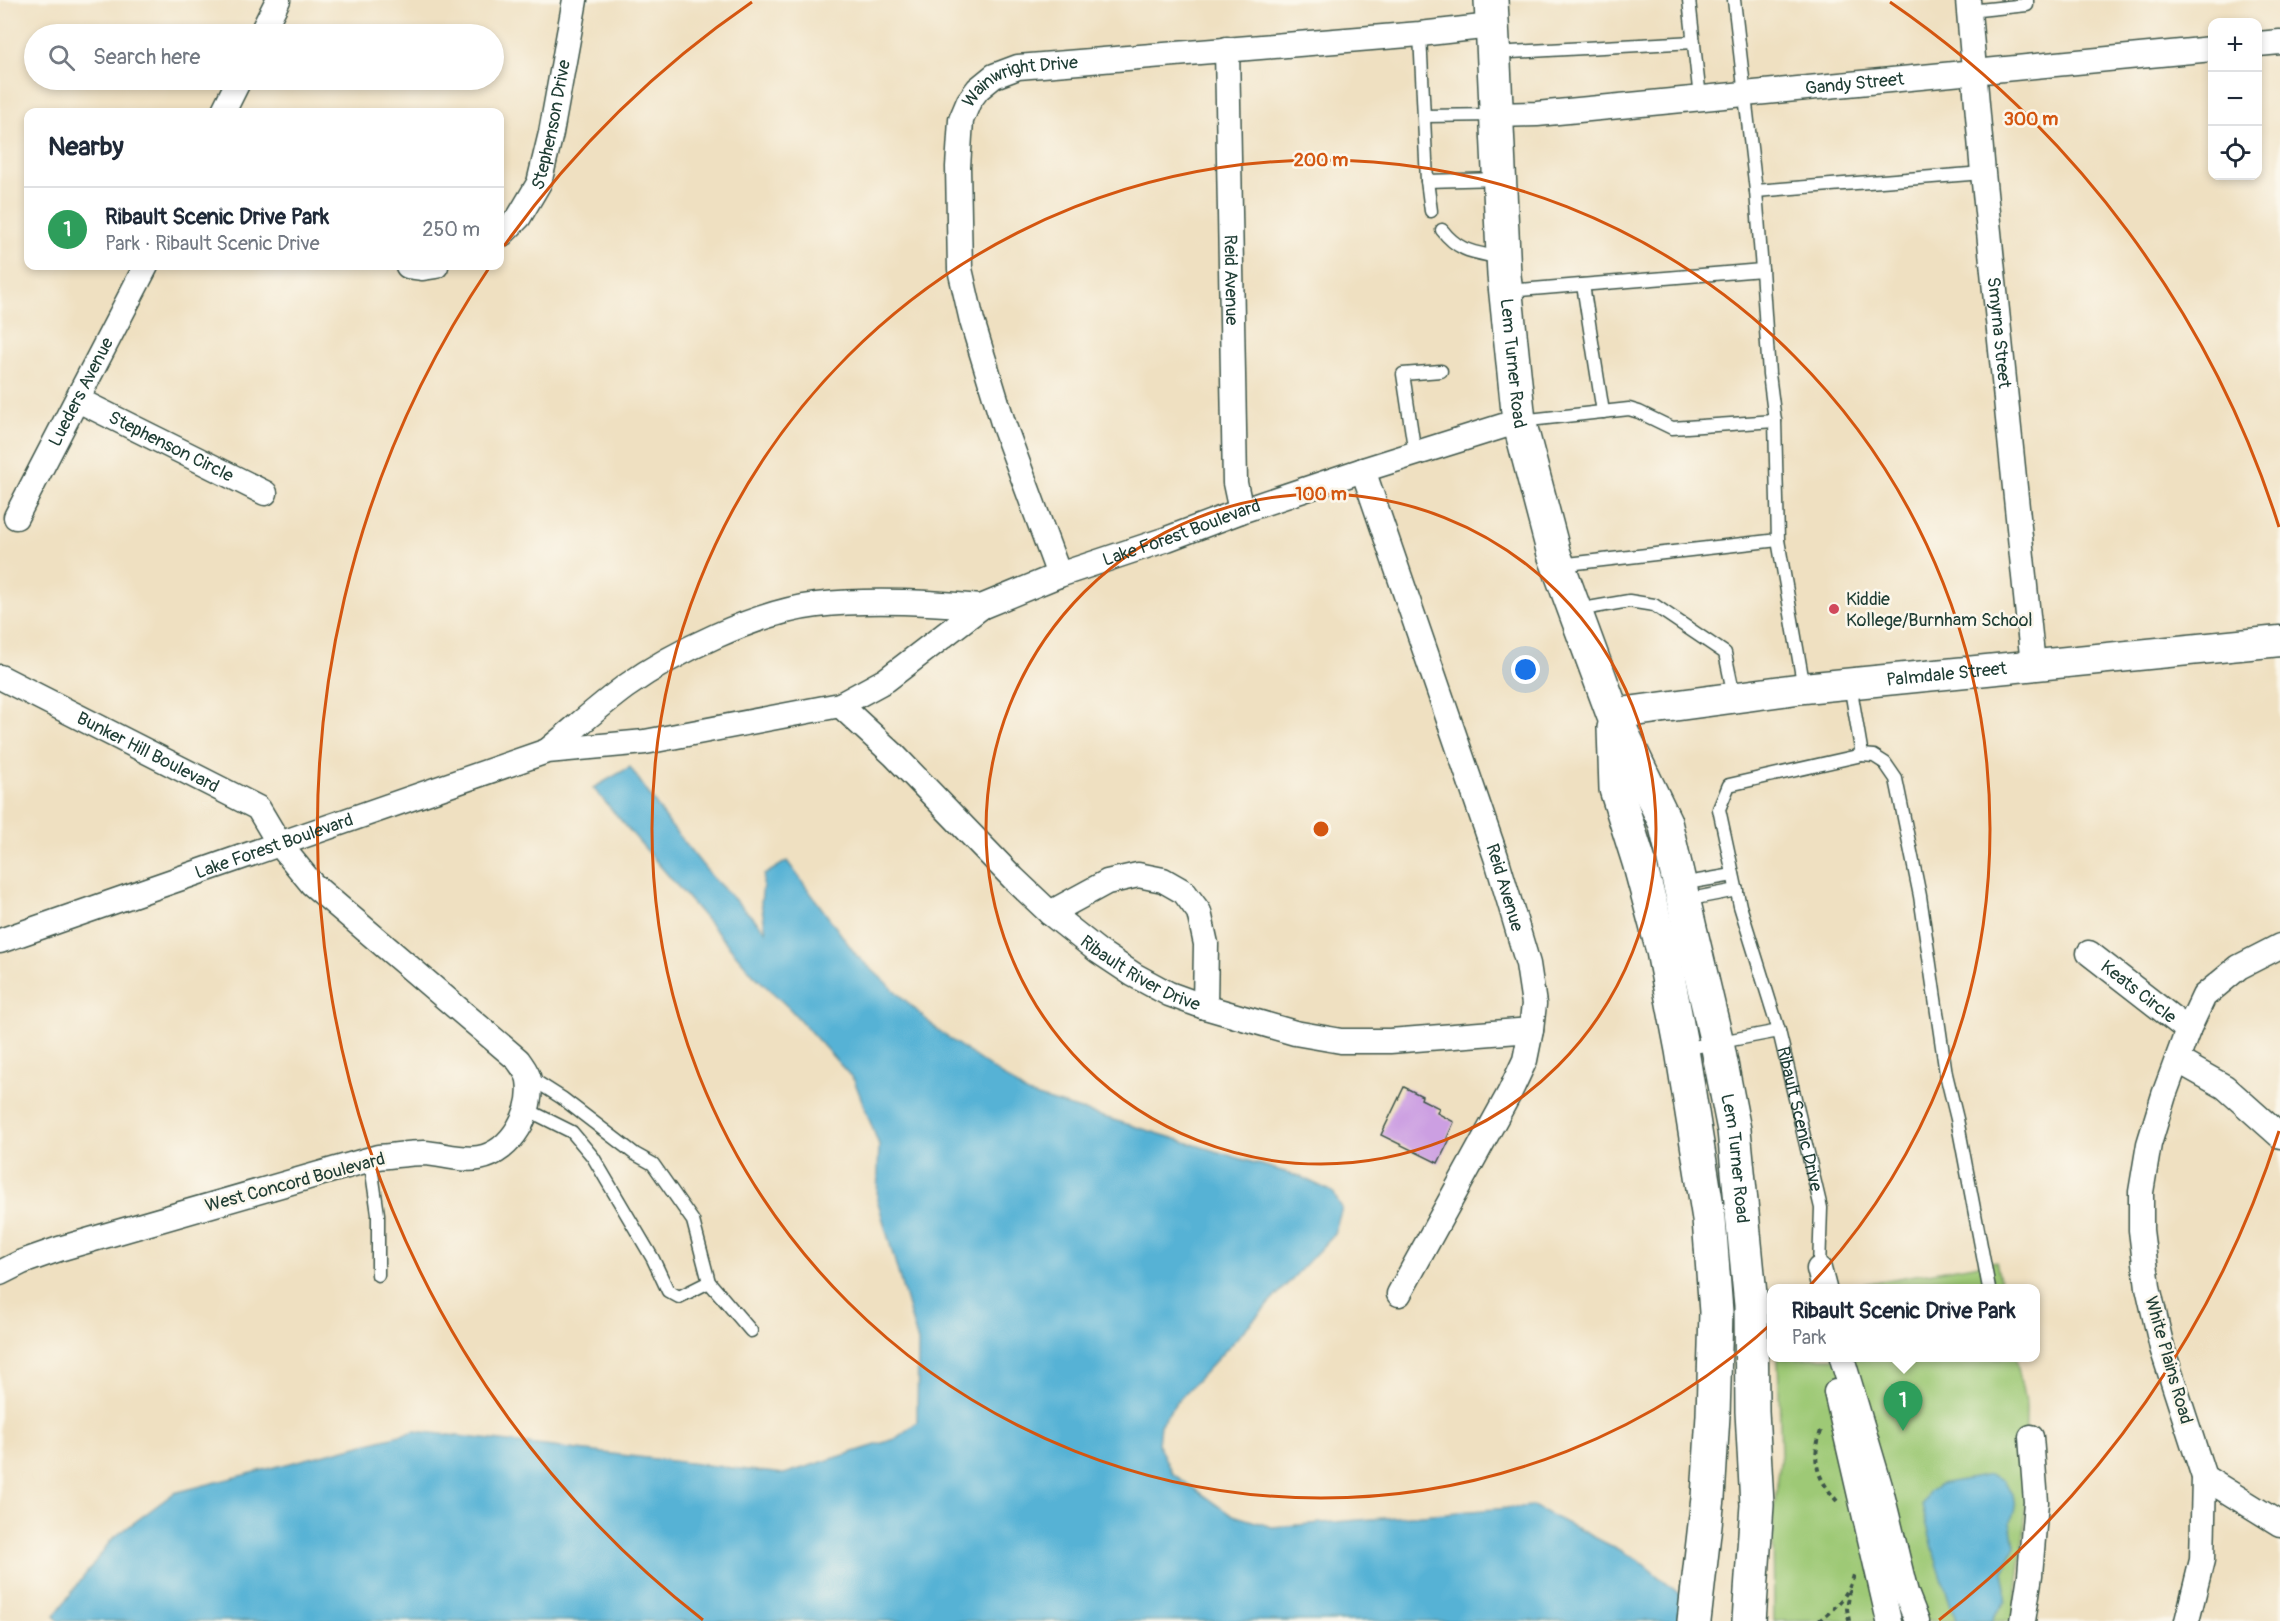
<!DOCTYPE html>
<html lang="en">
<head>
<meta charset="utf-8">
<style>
	:root { --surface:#fff; --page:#f2f2f3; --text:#1f2937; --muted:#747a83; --line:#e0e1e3; --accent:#d1495b }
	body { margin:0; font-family:Pangolin,sans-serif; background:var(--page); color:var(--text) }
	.controls { position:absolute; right:18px; top:18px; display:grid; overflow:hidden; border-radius:12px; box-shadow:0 3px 9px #0003 }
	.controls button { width:54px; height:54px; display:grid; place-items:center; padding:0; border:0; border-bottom:2px solid var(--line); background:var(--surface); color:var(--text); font:30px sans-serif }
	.you { position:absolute; left:1526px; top:670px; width:21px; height:21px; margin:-15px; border:4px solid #fff; border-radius:50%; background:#1a73e8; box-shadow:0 0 0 9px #1a73e833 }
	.badge { display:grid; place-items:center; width:39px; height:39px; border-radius:50%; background:var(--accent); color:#fff; font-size:20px; font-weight:700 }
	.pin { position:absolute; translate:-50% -50px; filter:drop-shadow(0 2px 3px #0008) }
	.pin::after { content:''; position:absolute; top:32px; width:21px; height:18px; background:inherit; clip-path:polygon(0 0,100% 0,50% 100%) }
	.popup { position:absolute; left:1767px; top:1284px; width:273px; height:78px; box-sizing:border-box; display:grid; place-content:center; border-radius:12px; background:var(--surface); filter:drop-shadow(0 2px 4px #0005); font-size:20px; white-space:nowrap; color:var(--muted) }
	.popup b { font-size:22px; color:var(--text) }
	.popup::after { content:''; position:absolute; left:50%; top:100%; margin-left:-12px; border:12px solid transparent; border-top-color:var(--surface) }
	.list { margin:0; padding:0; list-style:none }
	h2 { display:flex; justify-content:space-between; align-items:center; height:78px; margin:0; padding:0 24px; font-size:26px }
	h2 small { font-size:20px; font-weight:400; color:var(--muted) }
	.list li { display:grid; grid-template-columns:39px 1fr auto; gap:18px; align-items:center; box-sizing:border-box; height:84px; padding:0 24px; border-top:2px solid var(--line) }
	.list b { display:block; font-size:22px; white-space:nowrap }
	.list p { margin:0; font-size:20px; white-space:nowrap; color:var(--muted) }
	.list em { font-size:20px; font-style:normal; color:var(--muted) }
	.icon { flex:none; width:33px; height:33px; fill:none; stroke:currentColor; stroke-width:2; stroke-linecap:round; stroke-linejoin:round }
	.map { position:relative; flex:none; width:2280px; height:1621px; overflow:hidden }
	.search { position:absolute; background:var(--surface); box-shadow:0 3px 9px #0003; left:24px; top:24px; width:480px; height:66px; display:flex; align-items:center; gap:15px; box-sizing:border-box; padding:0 21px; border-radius:33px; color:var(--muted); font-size:22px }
	.panel { position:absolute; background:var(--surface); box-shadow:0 3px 9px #0003; left:24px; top:108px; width:480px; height:162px; border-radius:12px }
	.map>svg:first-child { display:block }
	.green { fill:#9ec976; stroke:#5e8355; stroke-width:1.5 }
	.water { fill:#57b2d5; stroke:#3b7884; stroke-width:1.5 }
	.building { fill:#cc9fe2 }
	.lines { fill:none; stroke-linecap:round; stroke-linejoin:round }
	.service-casing { stroke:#3e5549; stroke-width:15 }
	.minor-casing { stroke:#3e5549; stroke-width:27 }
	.tertiary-casing { stroke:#3e5549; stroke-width:33 }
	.secondary-casing { stroke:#3e5549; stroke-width:36 }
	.path { stroke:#3e5549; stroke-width:4; stroke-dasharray:4.5 4.5; stroke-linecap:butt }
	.service { stroke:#fff; stroke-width:12 }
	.minor { stroke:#fff; stroke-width:24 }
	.tertiary { stroke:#fff; stroke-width:30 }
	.secondary { stroke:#fff; stroke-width:33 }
	.ring { fill:none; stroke:#d45610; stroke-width:3 }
	.poi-dot { fill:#d1495b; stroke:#fbf7ec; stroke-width:2 }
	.labels { text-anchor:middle; stroke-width:5; stroke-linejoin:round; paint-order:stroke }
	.street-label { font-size:18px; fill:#1f3d34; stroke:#fbf7ec }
	.poi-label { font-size:18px; fill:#1f3d34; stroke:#fbf7ec; text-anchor:start }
	.centre { fill:#d45610; stroke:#fbf7ec; stroke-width:3 }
	.ring-label { font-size:18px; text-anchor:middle; font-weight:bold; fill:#d45610; stroke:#fbf7ec; stroke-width:5; stroke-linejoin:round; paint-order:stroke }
</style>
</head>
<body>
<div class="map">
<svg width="2280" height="1621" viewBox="0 0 2280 1621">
	<rect width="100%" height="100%" fill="#fbf7ec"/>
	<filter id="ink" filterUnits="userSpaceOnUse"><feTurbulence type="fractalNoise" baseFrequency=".0167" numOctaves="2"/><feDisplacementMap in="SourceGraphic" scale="12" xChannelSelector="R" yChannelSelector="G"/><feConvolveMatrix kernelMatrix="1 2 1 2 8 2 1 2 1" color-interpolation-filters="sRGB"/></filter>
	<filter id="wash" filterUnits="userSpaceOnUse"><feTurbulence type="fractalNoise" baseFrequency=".008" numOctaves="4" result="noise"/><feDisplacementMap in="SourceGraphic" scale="24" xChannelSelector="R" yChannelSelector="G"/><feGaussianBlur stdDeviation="1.35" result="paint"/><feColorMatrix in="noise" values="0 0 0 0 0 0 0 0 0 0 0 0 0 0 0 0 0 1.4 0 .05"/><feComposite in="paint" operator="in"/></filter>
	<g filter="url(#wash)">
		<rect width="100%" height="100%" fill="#efe0c1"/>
		<path class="green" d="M1996 1261 2002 1288H1841Z
			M1778 1358H2016L2026 1407 2025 1524 2013 1621H1774L1773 1516 1781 1454Z"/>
		<path class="water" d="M630 767 671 826 712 877 766 931 761 903 764 875 787 861 857 956 940 1032 1028 1094 1301 1177 1333 1192 1342 1208 1334 1234 1175 1404 1160 1425 1158 1444 1172 1473 1230 1514 1272 1527 1533 1506 1637 1559 1712 1621H59L54 1616 112 1539 174 1493 415 1431 784 1474 895 1439 917 1422 918 1342 877 1199 879 1145 854 1080 790 1009 753 974 593 788Z
			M1990 1475 2004 1480 2013 1494 2015 1508 2011 1522 2015 1546 2003 1572 2006 1587V1601L1991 1621H1956L1935 1557 1922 1505 1929 1491 1940 1484Z"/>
		<g id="blocks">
			<path class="building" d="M1404 1087 1422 1096 1421 1099 1439 1108 1437 1113 1454 1122 1447 1138 1450 1139 1438 1163 1381 1135Z"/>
		</g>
	</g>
	<g filter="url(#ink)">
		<use href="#blocks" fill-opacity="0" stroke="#3e5549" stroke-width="1.5"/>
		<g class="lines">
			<defs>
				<g id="service">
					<path d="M1689 0 1700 98"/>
					<path d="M1969 11 2027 5V0"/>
					<path d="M1420 34 1427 181 1431 211"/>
					<path d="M1494 53 1694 42"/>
					<path d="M1425 116 1495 115"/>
					<path d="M1427 181 1498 179"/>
					<path d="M1756 191 1983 173"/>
					<path d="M1442 230C1460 253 1475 252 1501 258"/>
					<path d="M1583 285 1603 412"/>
					<path d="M1507 291 1762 270 1756 191 1734 0"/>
					<path d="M1520 421 1629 409 1639 412 1672 428 1775 421"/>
					<path d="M1415 454 1403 374 1441 371"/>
					<path d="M1778 540 1804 688"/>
					<path d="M1559 565 1778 540 1775 421 1769 374 1762 270"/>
					<path d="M1577 610 1629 601 1654 605 1725 653 1734 696"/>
					<path d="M1862 755 1874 756 1885 763 1896 779 1920 896 1946 1074 1957 1119 1989 1288"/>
					<path d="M1681 884 1733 875"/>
					<path d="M1685 900 1737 890"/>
					<path d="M1779 1031 1740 906 1719 809 1729 785 1862 755 1850 684"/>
					<path id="s1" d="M1683 1049 1779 1031 1821 1208 1819 1269"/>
					<path d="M529 1077 562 1098 635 1154 653 1164 693 1221 709 1282 751 1331"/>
					<path d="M528 1110 572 1132 593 1157 653 1259 668 1291 679 1297 709 1282"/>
					<path d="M370 1159 378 1214V1275"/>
				</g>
				<g id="minor">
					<path id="s2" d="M1968 0 1983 173 2033 665"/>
					<path d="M261 34 278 0"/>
					<path d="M2258 44 2280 42"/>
					<path id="s3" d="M1227 49 1235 483 1241 511"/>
					<path d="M223 112 239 80"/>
					<path id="s4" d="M1496 115 1537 114 2212 49"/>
					<path id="s5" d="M500 236 519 217 539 183 551 133 575 0"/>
					<path d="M408 266 423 268 436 266"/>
					<path id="s6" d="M78 400 265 493"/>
					<path id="s7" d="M1363 470 1496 857 1528 964 1534 1004 1531 1030 1525 1060 1509 1094 1399 1294"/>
					<path id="s8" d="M16 517 146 266"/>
					<path id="s9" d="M1059 575 1004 426 972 321 960 269 958 167 961 120 969 101 978 89 994 76 1018 67 1420 34 1491 26"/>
					<path id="s10" d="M0 677 258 808 280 845 312 884 518 1060C522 1066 528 1073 529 1080 534 1111 512 1152 479 1158 461 1161 442 1154 424 1153 409 1153 393 1156 378 1157L59 1249 22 1262 0 1273"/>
					<path id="s11" d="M840 705 894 755 1013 878 1050 913 1098 951 1134 975 1169 994 1205 1007 1295 1033 1341 1041H1390L1531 1030"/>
					<path d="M547 751C573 730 598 707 625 687 674 652 757 612 817 605 871 599 927 602 981 607"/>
					<path d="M1050 913 1107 882 1138 875 1163 880 1184 892 1199 912 1206 944 1205 1007"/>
					<path id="s12" d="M0 941 547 751 645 742 840 705 886 680 981 607 1059 575 1167 539 1241 511 1363 470 1519 421"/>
					<path id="s13" d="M2089 953 2188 1030"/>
					<path d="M2177 1060 2225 1087 2280 1136"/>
					<path d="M1819 1269 1824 1288"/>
					<path d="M1842 1358 1880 1486 1906 1593 1917 1621"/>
					<path d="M1836 1392 1889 1621"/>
					<path d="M2204 1477 2280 1524"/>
					<path d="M2023 1621 2030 1575 2036 1502 2031 1437"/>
					<path d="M2187 1621 2202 1560 2204 1477 2162 1348 2148 1287 2141 1230V1192L2149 1144 2164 1095 2188 1030 2204 996 2239 967 2280 946"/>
				</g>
				<g id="tertiary">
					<path id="s14" d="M1613 714 1804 688 2280 641"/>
				</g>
				<g id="secondary">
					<path id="s15" d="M1491 0 1504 275 1519 421 1554 554 1613 714 1665 822 1717 1043 1734 1130 1751 1305 1752 1411 1757 1505 1749 1621"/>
					<path d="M1614 728 1616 789 1639 862 1663 951 1682 1050 1709 1219 1716 1312 1713 1415 1708 1498 1694 1621"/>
				</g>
			</defs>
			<use href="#service" class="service-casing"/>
			<use href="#minor" class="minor-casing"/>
			<use href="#tertiary" class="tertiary-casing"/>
			<use href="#secondary" class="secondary-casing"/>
			<path class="path" d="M1821 1431C1811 1461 1817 1478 1837 1501
				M1819 1621C1835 1608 1849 1595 1854 1575
				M1849 1621 1847 1609 1850 1589"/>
			<use href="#service" class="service"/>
			<use href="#minor" class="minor"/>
			<use href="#tertiary" class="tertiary"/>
			<use href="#secondary" class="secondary"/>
		</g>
	</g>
	<g class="ring">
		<circle cx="1321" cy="829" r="335"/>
		<circle cx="1321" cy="829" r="669"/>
		<path d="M2279 1131A1004 1004 0 0 1 1939 1620M703 1620A1004 1004 0 0 1 489 268M504 246A1004 1004 0 0 1 752 2M1890 2A1004 1004 0 0 1 2279 527"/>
	</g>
	<circle class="poi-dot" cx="1834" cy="609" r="6"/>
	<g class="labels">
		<g class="street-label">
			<text dy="6" stroke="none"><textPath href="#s4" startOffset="360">Gandy Street</textPath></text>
			<text dy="6" stroke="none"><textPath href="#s9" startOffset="550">Wainwright Drive</textPath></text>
			<text dy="6" stroke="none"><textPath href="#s5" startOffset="126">Stephenson Drive</textPath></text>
			<text dy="6" stroke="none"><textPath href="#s3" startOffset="231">Reid Avenue</textPath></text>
			<text dy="6" stroke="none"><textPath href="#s2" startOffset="334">Smyrna Street</textPath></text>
			<text dy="6" stroke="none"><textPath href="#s15" startOffset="364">Lem Turner Road</textPath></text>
			<text dy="6" stroke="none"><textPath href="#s8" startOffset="141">Lueders Avenue</textPath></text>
			<text dy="6" stroke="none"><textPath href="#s6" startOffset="104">Stephenson Circle</textPath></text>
			<text dy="6" stroke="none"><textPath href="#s12" startOffset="1262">Lake Forest Boulevard</textPath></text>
			<text dy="6" stroke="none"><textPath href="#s14" startOffset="336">Palmdale Street</textPath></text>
			<text dy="6" stroke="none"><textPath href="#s10" startOffset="166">Bunker Hill Boulevard</textPath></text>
			<text dy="6" stroke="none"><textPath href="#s12" startOffset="290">Lake Forest Boulevard</textPath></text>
			<text dy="6" stroke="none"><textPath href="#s7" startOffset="441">Reid Avenue</textPath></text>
			<text dy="6" stroke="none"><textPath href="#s11" startOffset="405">Ribault River Drive</textPath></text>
			<text dy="6" stroke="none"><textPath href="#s13" startOffset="63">Keats Circle</textPath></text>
			<text dy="6" stroke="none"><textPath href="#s1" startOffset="188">Ribault Scenic Drive</textPath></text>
			<text dy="6" stroke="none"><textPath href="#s15" startOffset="1194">Lem Turner Road</textPath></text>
			<text transform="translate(295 1182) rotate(-15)" y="6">West Concord Boulevard</text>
			<text transform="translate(2169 1360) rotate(74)" y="6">White Plains Road</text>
		</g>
		<g class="poi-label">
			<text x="1846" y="605">Kiddie<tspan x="1846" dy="21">Kollege/Burnham School</tspan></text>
		</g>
	</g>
	<circle cx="1321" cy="829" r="9" class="centre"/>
	<g class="ring-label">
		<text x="2031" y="125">300 m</text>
		<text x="1321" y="166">200 m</text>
		<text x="1321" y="500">100 m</text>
	</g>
</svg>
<div class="controls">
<button>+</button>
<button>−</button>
<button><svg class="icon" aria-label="locate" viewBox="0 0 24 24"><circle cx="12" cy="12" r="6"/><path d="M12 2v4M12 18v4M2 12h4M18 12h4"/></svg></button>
</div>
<div class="you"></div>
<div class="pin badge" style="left:1903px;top:1431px;background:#2e9e5b">1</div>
<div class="popup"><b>Ribault Scenic Drive Park</b>Park</div>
<div class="search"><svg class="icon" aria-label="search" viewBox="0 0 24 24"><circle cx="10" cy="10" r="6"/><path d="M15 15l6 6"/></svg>Search here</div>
<section class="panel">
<h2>Nearby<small></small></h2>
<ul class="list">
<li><span class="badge" style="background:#2e9e5b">1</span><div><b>Ribault Scenic Drive Park</b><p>Park · Ribault Scenic Drive</p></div><em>250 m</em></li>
</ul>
</section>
</div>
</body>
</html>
